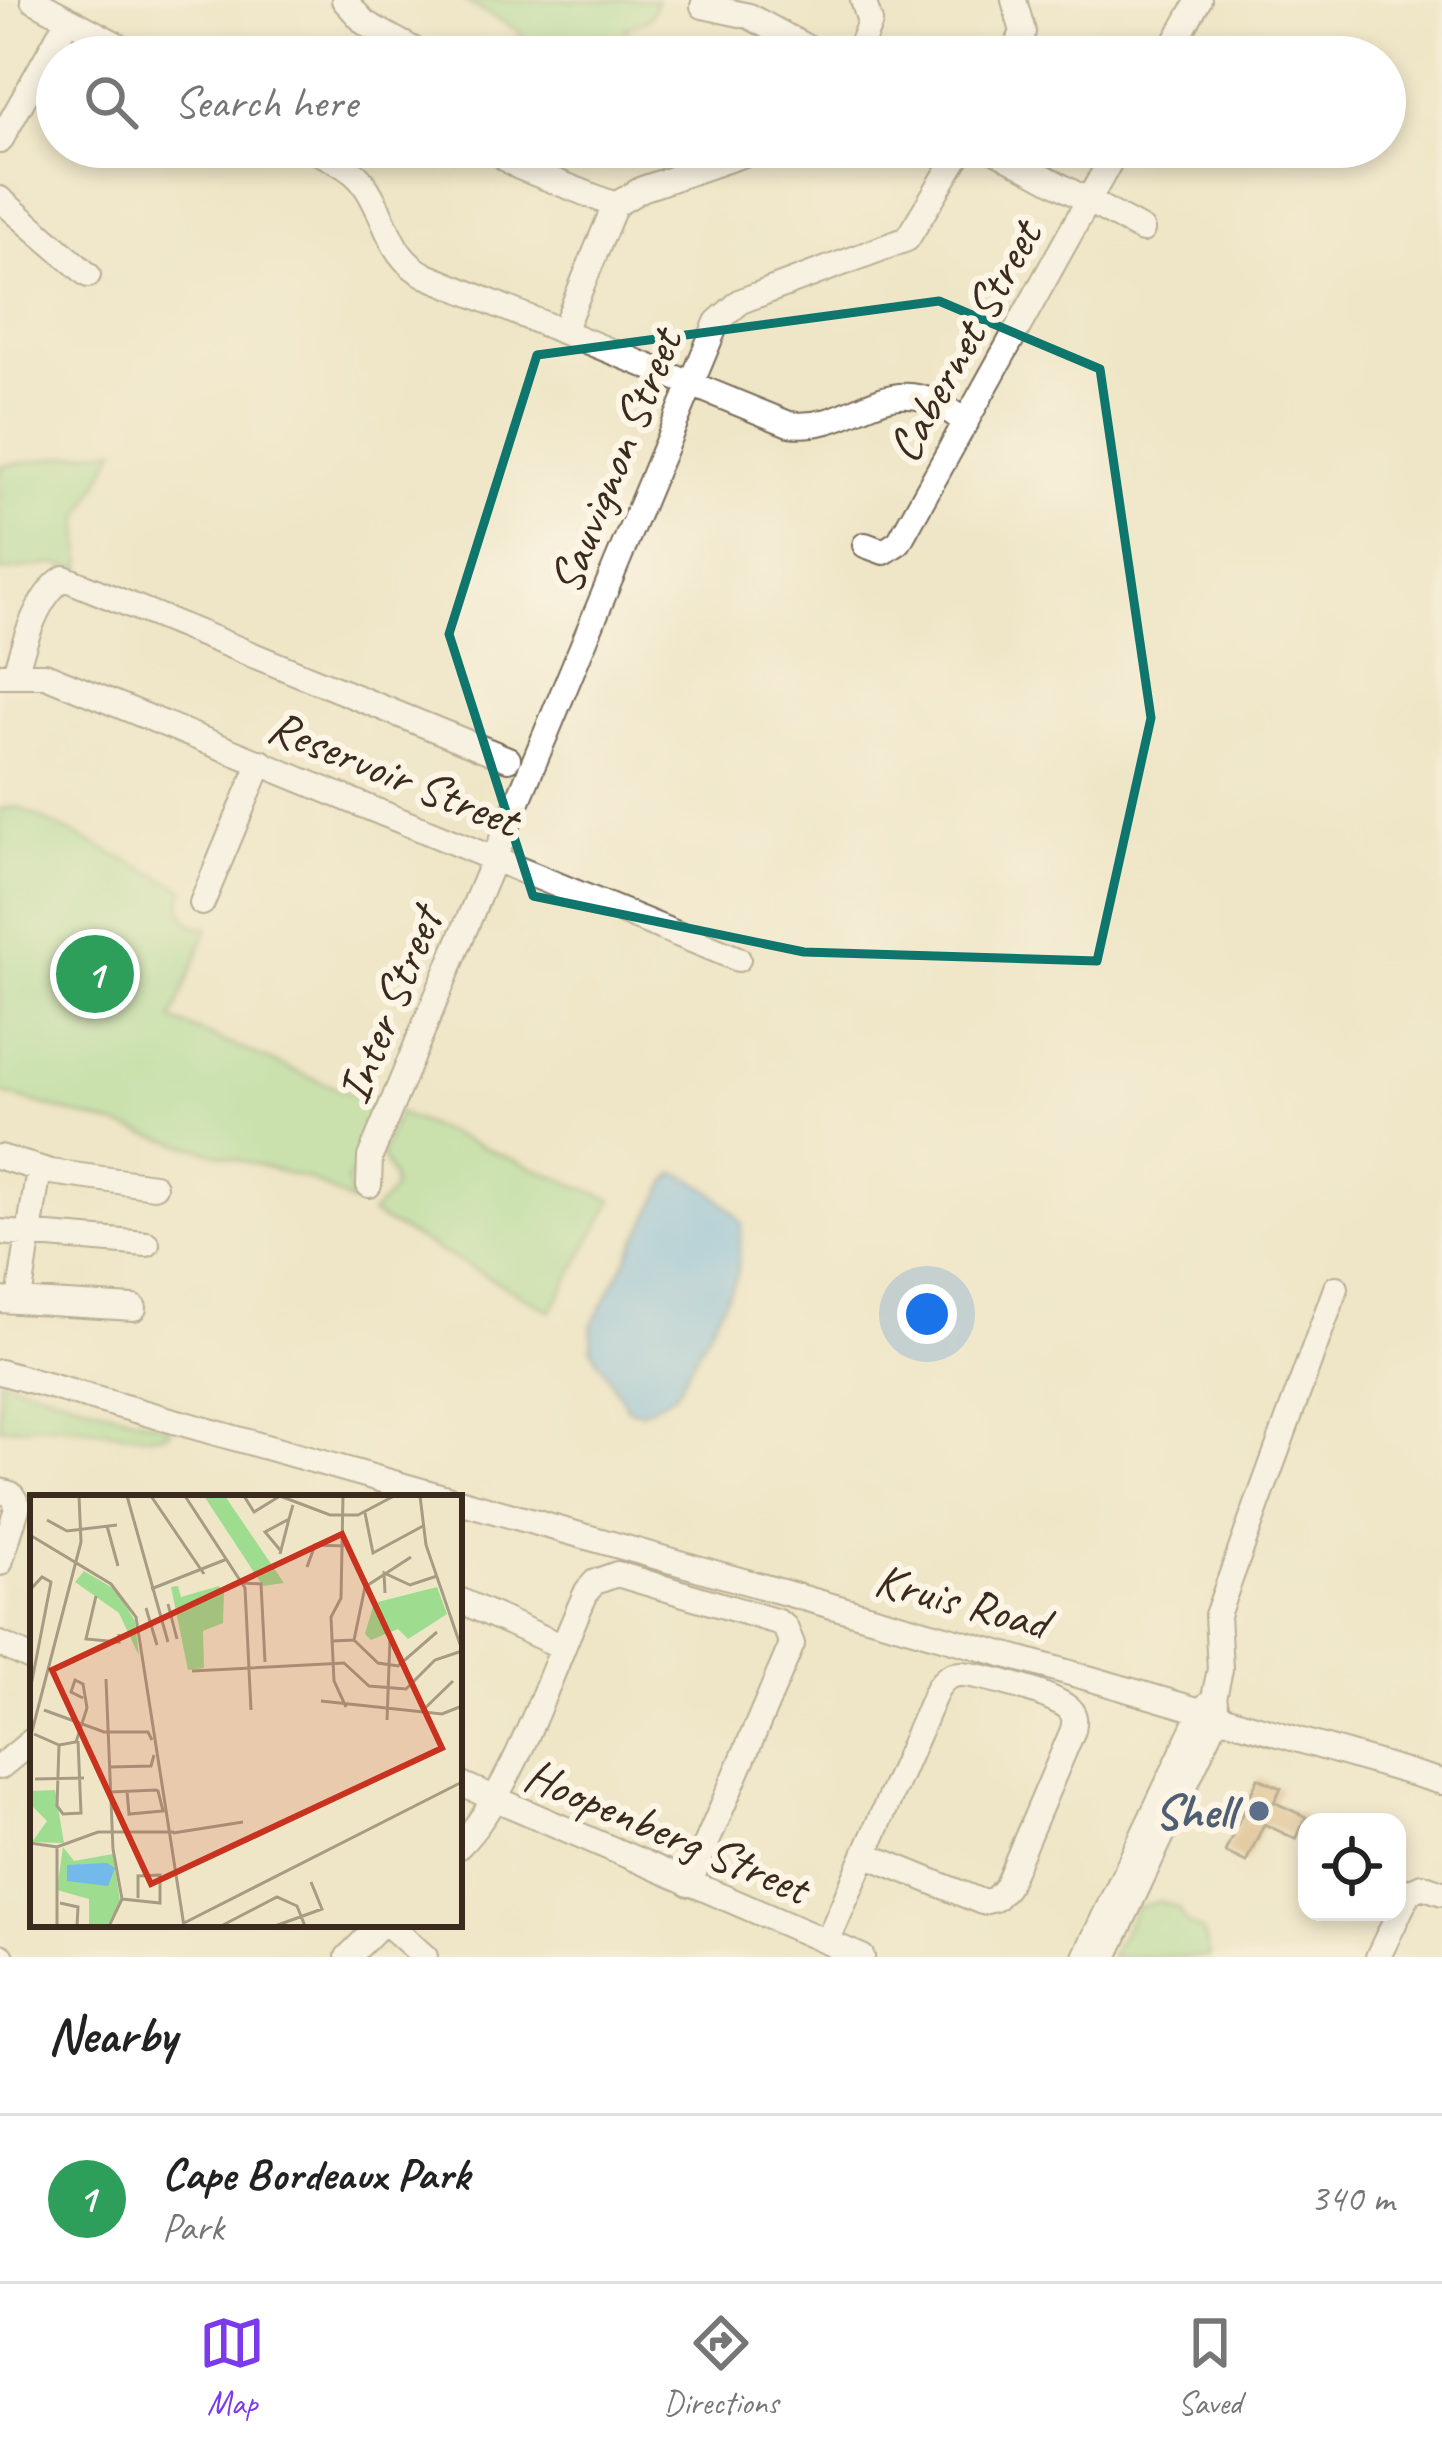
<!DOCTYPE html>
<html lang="en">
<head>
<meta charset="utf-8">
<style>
	:root { --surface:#fff; --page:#f2f2f2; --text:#222; --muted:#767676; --line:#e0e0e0; --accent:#7c3aed }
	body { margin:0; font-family:Caveat,sans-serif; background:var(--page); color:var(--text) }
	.controls { position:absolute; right:36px; bottom:36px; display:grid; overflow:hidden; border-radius:24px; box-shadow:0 6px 18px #0003 }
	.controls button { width:108px; height:108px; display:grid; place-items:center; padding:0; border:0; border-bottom:3px solid var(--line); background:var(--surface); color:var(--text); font:60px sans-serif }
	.you { position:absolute; left:927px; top:1314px; width:42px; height:42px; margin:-30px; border:9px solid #fff; border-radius:50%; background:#1a73e8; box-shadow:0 0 0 18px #1a73e833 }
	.badge { display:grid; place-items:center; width:78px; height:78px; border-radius:50%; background:var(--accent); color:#fff; font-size:39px; font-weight:700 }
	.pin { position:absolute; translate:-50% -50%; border:6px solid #fff; box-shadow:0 3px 12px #0006 }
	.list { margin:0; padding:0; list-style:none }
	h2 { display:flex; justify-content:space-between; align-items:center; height:156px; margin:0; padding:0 48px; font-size:51px }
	h2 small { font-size:39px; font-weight:400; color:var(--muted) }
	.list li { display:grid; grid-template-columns:78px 1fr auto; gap:36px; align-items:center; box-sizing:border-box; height:168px; padding:0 48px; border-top:3px solid var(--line) }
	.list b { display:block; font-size:45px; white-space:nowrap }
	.list p { margin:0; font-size:39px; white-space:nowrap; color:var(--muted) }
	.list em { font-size:39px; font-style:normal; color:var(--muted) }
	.icon { flex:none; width:66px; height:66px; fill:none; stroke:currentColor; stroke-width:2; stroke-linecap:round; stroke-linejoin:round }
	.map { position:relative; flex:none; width:1442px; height:1957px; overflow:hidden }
	.search { position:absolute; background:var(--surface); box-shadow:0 6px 18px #0003; left:36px; right:36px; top:36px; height:132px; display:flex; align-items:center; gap:30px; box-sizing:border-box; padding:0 42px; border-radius:66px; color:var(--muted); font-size:45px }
	.sheet { height:324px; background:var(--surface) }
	nav { display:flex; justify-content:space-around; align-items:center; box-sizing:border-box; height:168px; border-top:3px solid var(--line); background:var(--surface); font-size:33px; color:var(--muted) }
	nav a { display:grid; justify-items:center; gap:6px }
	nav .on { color:var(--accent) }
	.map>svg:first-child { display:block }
	.green { fill:#9edc90; stroke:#6c8357; stroke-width:3 }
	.water { fill:#73b9ea; stroke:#577284; stroke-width:3 }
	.building { fill:#d29e63 }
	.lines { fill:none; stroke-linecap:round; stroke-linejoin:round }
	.minor-casing { stroke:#7a6c59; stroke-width:28 }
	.minor { stroke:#fff; stroke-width:24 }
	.marked { fill:none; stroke:#0f766e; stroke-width:9; stroke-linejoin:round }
	.service-dot { fill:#5c6f8a; stroke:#fcf5e5; stroke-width:4.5 }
	.labels { text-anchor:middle; stroke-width:12; stroke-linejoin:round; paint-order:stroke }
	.street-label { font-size:48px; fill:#3b2a1e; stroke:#fcf5e5 }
	.service-label { font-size:48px; font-weight:bold; fill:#4e5e75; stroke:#fcf5e5; text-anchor:end }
	.inset-road { fill:none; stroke:#a79b83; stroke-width:3 }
	.view { fill:#c8321e; fill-opacity:0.15; stroke:#c8321e; stroke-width:6 }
	.inset-edge { fill:none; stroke:#3b2a1e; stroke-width:6 }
</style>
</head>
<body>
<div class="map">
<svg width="1442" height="1957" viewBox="0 0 1442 1957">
	<rect width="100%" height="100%" fill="#fcf5e5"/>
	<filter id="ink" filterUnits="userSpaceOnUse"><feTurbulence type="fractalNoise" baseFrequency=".00833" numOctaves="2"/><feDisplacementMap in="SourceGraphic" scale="24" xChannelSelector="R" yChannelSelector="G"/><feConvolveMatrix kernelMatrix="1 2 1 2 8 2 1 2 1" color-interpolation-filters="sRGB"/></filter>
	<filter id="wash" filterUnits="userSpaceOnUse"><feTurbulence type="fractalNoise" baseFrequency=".004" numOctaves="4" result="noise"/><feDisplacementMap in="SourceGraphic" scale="48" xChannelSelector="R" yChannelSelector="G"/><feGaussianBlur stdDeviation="2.7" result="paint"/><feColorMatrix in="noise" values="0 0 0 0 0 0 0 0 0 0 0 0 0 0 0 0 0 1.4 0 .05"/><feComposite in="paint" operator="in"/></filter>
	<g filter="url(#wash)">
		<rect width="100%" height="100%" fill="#efe6c7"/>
		<path class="green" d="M463 0H657L650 18 625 28 636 57H530L519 31Z
			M117 448 80 519 82 569 54 564 0 572V466Z
			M18 807 185 889C175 909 186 927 208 928L172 1020 382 1107 358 1165 347 1181 353 1203 311 1180 0 1093V809Z
			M398 1113 613 1200 551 1311 371 1214 393 1191V1179L381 1154Z
			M0 1379 171 1428 169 1433 150 1436 57 1425 0 1428Z
			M1159 1901 1178 1908 1185 1922 1203 1932 1209 1957H1110L1136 1908Z"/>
		<path class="water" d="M676 1173C701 1179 727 1203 742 1224L737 1277 675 1394 641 1412 628 1409 591 1348 592 1325 666 1184Z"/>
		<g id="blocks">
			<path class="building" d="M1258 1778 1281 1788 1274 1802 1306 1817 1296 1839 1264 1824 1246 1862 1225 1852Z"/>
		</g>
	</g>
	<g filter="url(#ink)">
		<use href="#blocks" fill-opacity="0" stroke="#7a6c59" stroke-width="3"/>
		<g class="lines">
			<defs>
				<path id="minor" d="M33 0 140 57
					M344 0 365 23 427 57
					M703 6 749 16 824 57
					M856 57 870 22 863 0
					M1012 57 1023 32 1014 0
					M1167 57 1199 0
					M0 141 68 19
					M308 147C327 157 351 166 364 184 388 217 387 257 427 276L789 424C861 433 887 357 966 423
					M498 147 506 159 519 167 615 205 563 331
					M989 147 1142 230
					M0 199 88 275
					M615 205 642 189 765 147
					M865 545 884 552 899 542 1118 147
					M15 673C24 643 37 595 64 578L508 759
					M0 675H45L738 959
					M202 903 261 762
					M0 1157 51 1172 154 1186
					M369 1185 370 1157 717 322 741 301 907 239 963 147
					M0 1232 147 1244
					M0 1300 134 1308
					M19 1300 39 1169
					M0 1372 447 1498
					M0 1491 11 1494 18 1505 0 1563
					M459 1501 1095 1680 1442 1782
					M459 1600 561 1646
					M0 1644 33 1659
					M1218 1715 1214 1698 1220 1669 1217 1615 1336 1288
					M0 1767 33 1740
					M459 1783 862 1957
					M459 1846C515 1790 552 1666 587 1591L595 1582 617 1574 778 1622 785 1627 792 1644 689 1884
					M388 1924 425 1957
					M827 1942 937 1689C943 1680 949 1674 961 1674 980 1674 1062 1696 1071 1711 1076 1718 1074 1723 1073 1730L1006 1887 995 1899 982 1902 865 1854
					M0 1956 2 1957
					M348 1957 381 1924
					M1085 1957 1202 1711 1211 1701
					M1105 1957 1218 1715
					M1378 1957 1409 1892 1422 1886 1442 1893"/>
			</defs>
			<use href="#minor" class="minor-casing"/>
			<use href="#minor" class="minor"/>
		</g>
	</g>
	<path d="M0 0H1442V1957H0ZM939 301 1100 369 1151 718 1097 961 804 952 533 896 449 634 537 355Z" fill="#efe6c7" fill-opacity=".55" fill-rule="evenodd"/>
	<path class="marked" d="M939 301 1100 369 1151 718 1097 961 804 952 533 896 449 634 537 355Z"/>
	<circle class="service-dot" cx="1259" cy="1811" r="12"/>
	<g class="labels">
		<g class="street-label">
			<text transform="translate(963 341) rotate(-61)" y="17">Cabernet Street</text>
			<text transform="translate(614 461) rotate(-68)" y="17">Sauvignon Street</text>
			<text transform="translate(394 772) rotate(22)" y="17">Reservoir Street</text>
			<text transform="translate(388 1005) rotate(-68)" y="17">Inter Street</text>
			<text transform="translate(962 1600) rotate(15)" y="17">Kruis Road</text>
			<text transform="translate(667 1830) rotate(23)" y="17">Hoopenberg Street</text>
		</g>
		<g class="service-label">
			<text x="1235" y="1828">Shell</text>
		</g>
	</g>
	<g transform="translate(30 1495)">
		<rect width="432" height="432" fill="#efe6c7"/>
		<path d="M174 1H195L254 88 233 91ZM54 76 86 95 105 126 109 161 89 118 45 87ZM148 91 151 102 189 91 194 98 193 128 173 136 174 173 158 175 141 92ZM407 92 417 119 397 132 378 144 368 134 341 145 335 139 344 108ZM25 295 34 348 2 347 17 326 0 309V296ZM33 352 44 366 83 359 90 406 77 431H59V404L27 395Z" fill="#9edc90"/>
		<path d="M77 368 85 373 78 391 37 386V370Z" fill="#73b9ea"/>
		<path class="inset-road" d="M97 1 138 147M121 1 174 79M155 1 215 93 221 215M214 1 224 17 250 1M250 1 300 20H328L364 1M313 1 311 103 301 122 304 186 316 212M390 1 396 50 432 155M335 18 343 58 393 31M17 25 37 36 87 30M77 31 88 71M0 40 81 89 106 122 154 431M251 56 235 37 259 24 263 10M250 59 259 24M277 72 285 50 314 51M213 88 231 89 235 167M121 94 197 64M0 95 12 82 21 87 0 196M355 98 354 78 380 90 407 81M66 101 56 144 89 147V139M138 109 147 144M116 113 127 150M324 145 348 168 368 171 407 137M302 146 324 145 335 92 381 62M162 176 314 168 339 191 376 194 405 165 432 156M76 184 83 354 92 404 79 431M291 206 412 219 432 211M14 215 74 237H118L122 245M391 217 423 186M357 225 360 144M4 239 29 250 46 247 57 213 53 189 45 185 41 197 53 203M0 244 51 47 49 1M29 250 27 311 33 319 51 318 48 246M80 272 121 271 124 260M5 284 54 283M81 297 126 295 128 296 133 316 99 319 97 296M143 338 213 327M0 348 27 352 68 337H144M27 352V431M92 404 130 408V380L108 381V403M30 408 48 412 47 431M154 428 432 287M191 431 247 402 267 411 275 431M245 431 292 414 281 387"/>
		<path class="view" d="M312 39 412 253 121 389 22 175Z"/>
		<rect width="432" height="432" class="inset-edge"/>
	</g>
</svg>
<div class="controls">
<button><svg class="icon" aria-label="locate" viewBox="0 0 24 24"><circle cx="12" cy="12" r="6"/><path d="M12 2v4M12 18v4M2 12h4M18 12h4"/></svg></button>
</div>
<div class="you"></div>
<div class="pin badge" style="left:95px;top:974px;background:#2e9e5b">1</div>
<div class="search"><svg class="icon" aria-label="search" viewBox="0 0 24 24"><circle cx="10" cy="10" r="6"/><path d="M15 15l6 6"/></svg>Search here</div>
</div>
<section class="sheet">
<h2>Nearby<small></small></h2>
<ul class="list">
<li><span class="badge" style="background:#2e9e5b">1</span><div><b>Cape Bordeaux Park</b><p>Park</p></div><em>340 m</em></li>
</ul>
</section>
<nav>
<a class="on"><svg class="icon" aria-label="map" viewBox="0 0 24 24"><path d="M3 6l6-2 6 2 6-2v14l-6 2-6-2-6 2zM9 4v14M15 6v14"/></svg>Map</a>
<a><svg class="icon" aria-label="directions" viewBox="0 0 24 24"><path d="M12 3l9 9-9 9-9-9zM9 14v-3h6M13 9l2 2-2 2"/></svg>Directions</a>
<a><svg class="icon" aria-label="saved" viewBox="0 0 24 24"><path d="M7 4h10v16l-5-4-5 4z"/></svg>Saved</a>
</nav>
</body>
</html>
